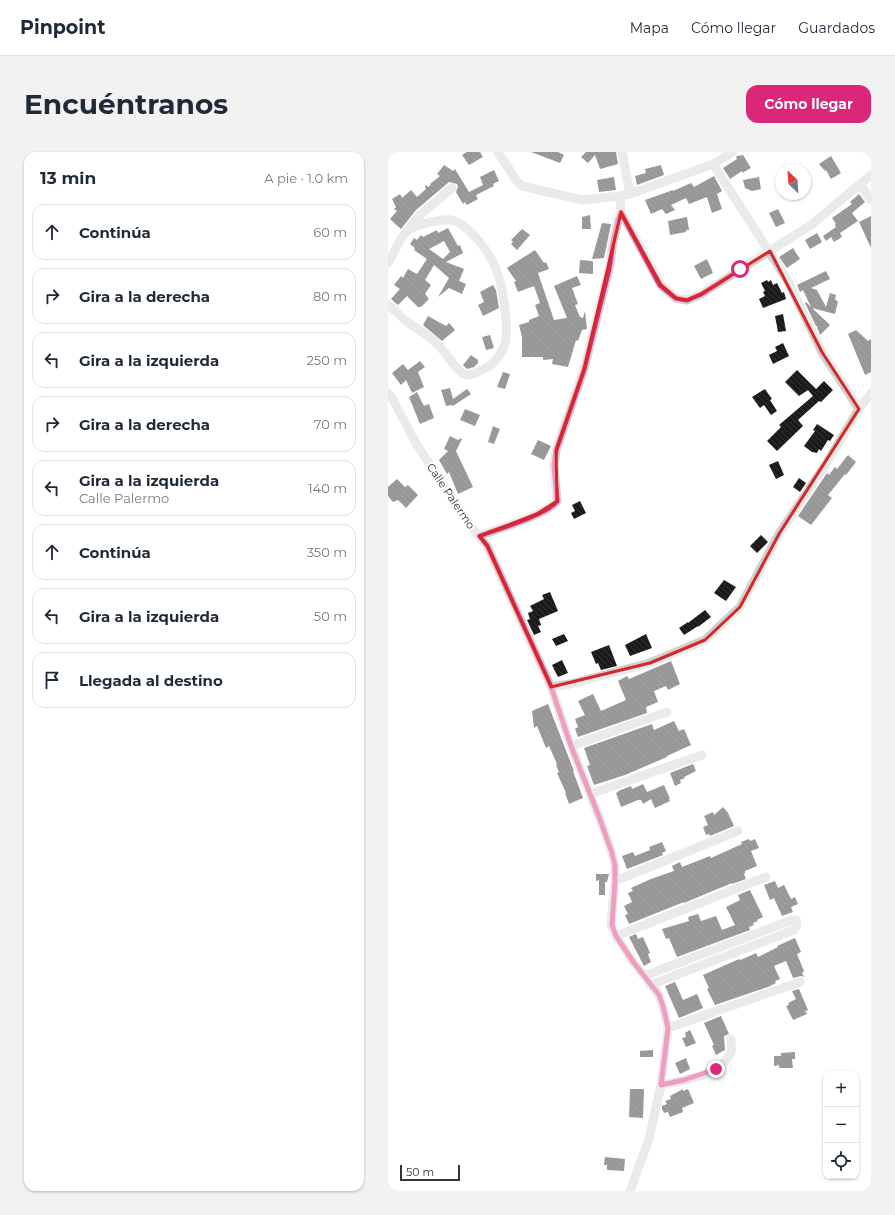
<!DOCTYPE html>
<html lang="es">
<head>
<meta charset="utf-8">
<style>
	:root { --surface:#fff; --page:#f2f2f3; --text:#1f2937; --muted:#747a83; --line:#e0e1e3; --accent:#db2777 }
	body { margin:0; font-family:Montserrat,sans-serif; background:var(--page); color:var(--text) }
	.controls { position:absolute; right:12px; bottom:12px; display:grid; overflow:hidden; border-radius:8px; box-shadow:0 1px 3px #0004 }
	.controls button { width:36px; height:36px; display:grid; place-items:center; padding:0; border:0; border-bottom:1px solid var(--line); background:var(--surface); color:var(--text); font:20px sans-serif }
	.compass { position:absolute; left:387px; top:12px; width:36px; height:36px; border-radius:50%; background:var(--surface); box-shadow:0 1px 3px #0004; rotate:335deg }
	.scale { position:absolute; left:12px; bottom:10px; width:60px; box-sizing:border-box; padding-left:4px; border:2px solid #333; border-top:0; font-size:11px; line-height:14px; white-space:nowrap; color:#333; -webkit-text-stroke:3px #fff; paint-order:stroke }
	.stop { position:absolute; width:12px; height:12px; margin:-9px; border:3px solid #db2777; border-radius:50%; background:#fff }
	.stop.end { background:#db2777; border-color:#fff; box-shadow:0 1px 4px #0008 }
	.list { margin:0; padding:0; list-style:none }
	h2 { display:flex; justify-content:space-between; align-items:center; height:52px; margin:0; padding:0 16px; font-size:17px }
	h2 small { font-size:13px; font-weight:400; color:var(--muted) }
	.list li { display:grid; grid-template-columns:26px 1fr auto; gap:12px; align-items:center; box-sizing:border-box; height:56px; margin:0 8px 8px; padding:0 8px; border:1px solid var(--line); border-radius:12px }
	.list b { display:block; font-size:15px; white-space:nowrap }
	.list p { margin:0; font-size:13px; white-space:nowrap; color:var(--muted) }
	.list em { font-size:13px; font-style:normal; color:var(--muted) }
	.icon { flex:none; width:22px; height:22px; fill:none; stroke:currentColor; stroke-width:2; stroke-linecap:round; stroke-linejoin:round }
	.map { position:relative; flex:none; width:483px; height:1039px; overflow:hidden; border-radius:12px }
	header { display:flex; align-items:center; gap:24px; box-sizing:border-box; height:56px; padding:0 20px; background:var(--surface); border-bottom:1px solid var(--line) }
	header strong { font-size:19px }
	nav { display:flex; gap:22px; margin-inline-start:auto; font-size:14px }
	.intro { display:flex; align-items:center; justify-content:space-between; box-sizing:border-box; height:96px; padding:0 24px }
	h1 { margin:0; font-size:28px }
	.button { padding:10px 18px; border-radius:12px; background:var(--accent); color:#fff; font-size:14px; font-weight:700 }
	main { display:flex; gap:24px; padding:0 24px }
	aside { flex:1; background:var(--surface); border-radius:12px; box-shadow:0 1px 3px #0004 }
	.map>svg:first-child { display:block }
	.building { fill:url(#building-back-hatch); fill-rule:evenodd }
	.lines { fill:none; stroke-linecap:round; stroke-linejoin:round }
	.street { stroke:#d0d0d0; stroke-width:9 }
	.route { stroke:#db2777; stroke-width:5 }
	.marked { fill:none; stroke:#d62828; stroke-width:3; stroke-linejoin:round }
	.labels { text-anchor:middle; stroke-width:4; stroke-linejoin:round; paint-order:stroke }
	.street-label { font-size:11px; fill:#333; stroke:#fff }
</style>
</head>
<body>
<header>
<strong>Pinpoint</strong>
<nav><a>Mapa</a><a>Cómo llegar</a><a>Guardados</a></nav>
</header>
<div class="intro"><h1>Encuéntranos</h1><a class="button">Cómo llegar</a></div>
<main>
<aside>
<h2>13 min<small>A pie · 1.0 km</small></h2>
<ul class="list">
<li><svg class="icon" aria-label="ahead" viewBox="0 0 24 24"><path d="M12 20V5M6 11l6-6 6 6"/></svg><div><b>Continúa</b></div><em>60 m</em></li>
<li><svg class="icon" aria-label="right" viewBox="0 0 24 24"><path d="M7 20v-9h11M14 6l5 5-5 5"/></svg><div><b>Gira a la derecha</b></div><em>80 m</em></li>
<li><svg class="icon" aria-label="left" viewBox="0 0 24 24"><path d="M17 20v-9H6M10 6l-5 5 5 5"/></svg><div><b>Gira a la izquierda</b></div><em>250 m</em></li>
<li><svg class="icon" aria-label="right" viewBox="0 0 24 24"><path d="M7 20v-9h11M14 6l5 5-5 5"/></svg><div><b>Gira a la derecha</b></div><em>70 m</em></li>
<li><svg class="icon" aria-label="left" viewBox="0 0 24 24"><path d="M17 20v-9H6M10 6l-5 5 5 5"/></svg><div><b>Gira a la izquierda</b><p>Calle Palermo</p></div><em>140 m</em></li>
<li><svg class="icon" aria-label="ahead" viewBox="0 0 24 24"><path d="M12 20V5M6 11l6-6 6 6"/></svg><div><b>Continúa</b></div><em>350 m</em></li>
<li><svg class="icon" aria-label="left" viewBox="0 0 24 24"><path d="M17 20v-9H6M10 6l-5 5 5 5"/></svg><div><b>Gira a la izquierda</b></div><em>50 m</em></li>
<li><svg class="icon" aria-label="arrive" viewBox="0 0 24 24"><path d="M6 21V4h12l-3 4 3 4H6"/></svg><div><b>Llegada al destino</b></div></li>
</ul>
</aside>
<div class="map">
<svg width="483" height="1039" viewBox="0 0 483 1039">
	<defs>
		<pattern id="building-back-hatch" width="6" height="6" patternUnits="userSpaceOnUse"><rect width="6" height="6" fill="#1a1a1a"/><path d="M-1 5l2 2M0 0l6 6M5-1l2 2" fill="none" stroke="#333"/></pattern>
	</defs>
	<rect width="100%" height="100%" fill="#fff"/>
	<path class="building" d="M79 0H92L95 5 81 13 74 3Z
		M143 0H170L176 3 172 11Z
		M198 0H228L230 12 212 17 207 3 200 11 193 5Z
		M355 3 363 16 354 21V19L342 27 335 16 349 7 348 5 349 4Z
		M443 4 453 21 443 27 438 18 437 19 431 12Z
		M56 13 65 19 67 17 81 40 95 33 92 25 106 18 111 29 105 32 106 34 88 43 90 47 79 53 77 50 75 52 68 40 70 35 69 32 61 30 28 58 13 77 2 67 9 59 6 57 8 55 4 47 12 42 14 46 23 38 29 45 38 37 37 34 38 33 40 35 43 33 42 32 52 24 49 22Z
		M273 13 276 23 249 33 247 24 258 21 257 17Z
		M326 24 334 39 329 42 334 57 324 61 319 45 301 52 298 46 283 53 287 58 278 62 274 57 263 62 257 48 285 38V39L303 31 306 35Z
		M226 25 228 38 211 40 209 28Z
		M371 25 373 37 364 39 357 36 355 28Z
		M471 42 477 50 464 61 470 69 452 81 454 85 446 90 443 85 438 89 435 84 448 75 447 73 448 72 444 66 464 52 462 50Z
		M390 57 397 71 388 75 381 61Z
		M202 63 203 77H194V65Z
		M483 64V96L471 70Z
		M299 65 301 78H298V80L282 83 280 69Z
		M214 71 223 72 216 106 204 107Z
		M60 76 70 94 72 93 75 101 58 110 76 117 71 129 78 132 74 142 61 136 50 145 61 126 46 113 37 128 43 133 37 142 41 147 33 155H30L19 144 10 153 3 147 12 137 6 133 13 124 15 126 20 117 29 122 39 107 26 98 27 96 22 92 26 86 29 88 33 83 35 85 49 78 50 81ZM56 89 62 100 55 107 41 97Z
		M134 77 142 83 129 98 123 92 125 90 123 88Z
		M429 81 434 90 422 97 417 88Z
		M405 96 412 107 399 116 391 105Z
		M147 98 156 111 158 110 161 117 150 121 166 168 179 166 166 134 189 124 193 133 184 136 190 152 187 153 192 165 195 166 197 159 199 177 194 178 190 189 188 188 180 215 164 212 165 207 155 208V205H134V185L131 173 141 170V168L151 164 147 153 152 151 146 134 130 140 126 130 128 129 119 116Z
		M319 107 325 121 313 127 306 114Z
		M192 108 204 109 205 110V122L191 121Z
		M438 119 442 127 423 136 429 138 438 155 442 141 448 143 447 148 450 149 447 162 424 156 442 173 432 183 429 175 430 174H428L417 151 418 150 423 155 415 138 412 140 409 133Z
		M379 128 380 130 383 128 385 133 389 131 394 141 396 140 398 147 375 156 371 147 377 144 375 140 377 139 373 131Z
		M105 133 108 138 111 156 95 164 90 153 96 150 92 140Z
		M395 162 398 179 390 180 387 164Z
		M40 164 58 174 61 171 67 178 54 189 35 173Z
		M468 178 480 189 483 187V220L477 223 460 182Z
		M102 183 106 196 98 198 94 185Z
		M395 191 401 204 385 212 381 203 389 199 387 195Z
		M83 203 90 208V211L86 215 79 217 75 213Z
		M32 209 37 215 30 220 36 235 24 241 18 228 13 233 4 221 15 212 20 218Z
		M409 218 428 237 436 229 445 238 433 250 431 249 410 268 415 274 389 299 379 289 393 275 391 273 425 244 420 238 411 244 397 230Z
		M115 220 122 222 117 237 109 235Z
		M62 236 65 247 79 237 83 242 65 254 64 253 58 254 53 238Z
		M377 237 384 247 382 248 389 259 383 263 376 253 372 256 364 245Z
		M29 240 36 254 41 252 46 266 32 272 21 245Z
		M77 257 92 263 87 274 72 268Z
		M429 272 446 283 442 289 440 288 433 299 431 297 429 301 424 300 416 294 427 279 425 278Z
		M105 274 112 277 106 292 100 290Z
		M62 284 70 288 73 286 74 287 68 299 85 335 70 342 61 320 59 322 51 308 60 299 56 297Z
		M150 288 163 294 156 308 143 302Z
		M460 303 468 310 458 323 457 322 440 343 444 346 423 373 410 364 439 321 441 323 447 315 449 317Z
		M390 309 396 323 388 327 381 313Z
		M411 326 418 331 412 340 405 335Z
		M9 327 17 335 20 333 30 343 18 356 10 348 5 350 0 344V335Z
		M192 349 198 361 186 367 183 361 187 359 184 353Z
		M373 383 380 390 369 401 362 394Z
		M336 428 348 435 338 449 326 441Z
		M162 440 170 459 151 467 153 473 150 474 153 480 146 483 139 468 142 467 140 461 145 459 142 454 156 447 154 443Z
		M317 458 323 465 310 475V474L296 483 291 476 300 470V471Z
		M176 482 180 489 168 494 164 487Z
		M258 482 264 496 242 504 237 493Z
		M221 493 229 514 213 518 210 511 208 512 203 500Z
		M174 508 180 521 170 525 164 513Z
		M283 509 292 532 280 538 278 534 266 539 270 550 258 555 259 561 190 585 187 577 190 575 187 567 197 563 190 549 205 542 213 559 238 548 230 529 239 524 241 527Z
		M160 552 186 619H185L195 646 181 652 177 641H178L169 621 171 620 168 613 169 612 161 594 158 596 149 574 146 576 144 559Z
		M286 569 291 579 296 577 303 593 279 604V605L237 623 206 633 199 614 202 613 196 596 264 572 266 578Z
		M305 612 308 619 296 625 297 626 292 628 293 631 287 634 282 621Z
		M255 632 259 640 276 633 282 647H281L282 649 267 656 263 647 255 652 253 648H250L233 655 228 641 230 640V639L243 634 244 637Z
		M335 655 340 661 346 674 322 684 321 682 318 683 315 675 320 673 316 664 325 660 326 663Z
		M361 687 362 689 367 687 371 696 363 699 369 714 357 719V721L356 722 358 727 344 732V731L296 751V750L241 772 237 763 240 762 236 754 244 750 240 741 245 739 243 736 263 727 286 719 284 714 292 710 294 715 322 704 323 706 354 692 353 690Z
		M274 690 278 699 274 701 275 703 239 717 234 704 245 700 247 704 262 698 261 695Z
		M208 722H221L219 730H217V743H211V728L208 729Z
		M387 729 390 736 396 733 403 747 407 745 410 752 403 755 405 760 394 764 386 746 382 748 376 733Z
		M362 738 375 765 369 768 370 769 365 771 366 773 361 775 362 778 289 805 281 786 278 787 274 777 301 769 300 765 310 762 313 769 328 764 334 778 347 773 338 755 352 748 350 743Z
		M248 782 250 787 255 785 262 801 260 802 263 810 256 814 241 785Z
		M407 786 413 800 409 802 416 819 414 821 416 825 413 824 405 826 398 809 386 814 392 827 387 829 388 831 380 835 327 853 319 837 321 836 315 823 351 807 352 808 357 806 368 801 370 805 390 795 389 794Z
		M287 830 295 848 309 842 315 856 291 866 277 834Z
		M411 837 420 858 417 859 419 862 405 868 398 854 401 853 400 851 408 847 404 839Z
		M333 864 341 882 336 884 337 898 328 903 324 894 326 893 316 871Z
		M302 878 308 891 298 895 294 886 298 885 297 881Z
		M265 898V905H252V899Z
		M407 900V907H404L405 916H391V913L386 914V904H393V901Z
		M298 906 302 917 292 922 287 911Z
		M242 937H256L255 966 241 965Z
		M295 937V939L300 937 306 951 294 956 295 960 282 965 280 960 276 961 274 957V954L279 952 277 949 283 947 282 944Z
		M217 1005 237 1007 236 1019 219 1018V1013H216Z"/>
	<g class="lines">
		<path class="street" d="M110 0 128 28 134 34 194 48 232 44 242 42 325 12 345 0
			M234 0 242 42
			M325 12 400 129 434 200 471 257
			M472 32 483 48
			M232 44 233 60 273 133 288 146 299 148 313 142 423 73 483 23
			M21 76 32 63 64 36
			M0 111C6 101 11 88 18 80 24 73 36 72 43 70 50 69 57 67 64 68 82 73 101 100 108 117 115 134 121 173 117 192 114 202 105 213 96 217 91 219 82 225 76 222 67 218 58 200 50 193 40 183 29 177 18 169 12 164 7 158 0 153
			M0 241 4 246 29 293 81 372 99 394 163 535 183 594 210 662 224 701 227 714V729L223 773 228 784 246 811 271 843 275 855 280 876 273 933 261 987 242 1039
			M91 384C109 377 158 363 169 349L166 314 168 298 196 217 221 117 225 90 230 68 233 60
			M163 535 182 532 262 511 317 488 352 455 391 382 438 312 471 257 483 241
			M183 594 279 560
			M202 642 314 603
			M227 729 350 679
			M228 784 378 725
			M256 824 404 768H408L409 773 406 778 262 833
			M280 876 412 830
			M273 933C296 928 332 925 343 900 344 896 343 891 343 887"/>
	</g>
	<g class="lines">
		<path class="route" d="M328 917 296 928 273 933 280 876 275 854 271 843 246 811 228 784 224 773 227 729V714L224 701 210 662 183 594 163 535 99 394 91 384C109 377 158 363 169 349L166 314 168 298 196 217 221 117 225 90 230 68 233 60 272 133 288 146 299 148 313 142 352 117"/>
	</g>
	<path d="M0 0H483V1039H0ZM233 60 273 133 288 146 299 148 313 142 382 99 434 200 471 257 391 382 352 455 317 488 262 511 163 535 99 394 91 384 149 362 169 349 168 298 196 217Z" fill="#fff" fill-opacity=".55" fill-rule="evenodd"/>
	<path class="marked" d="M233 60 273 133 288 146 299 148 313 142 382 99 434 200 471 257 391 382 352 455 317 488 262 511 163 535 99 394 91 384 149 362 169 349 168 298 196 217Z"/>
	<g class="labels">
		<g class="street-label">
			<text transform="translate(63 344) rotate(56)" y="4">Calle Palermo</text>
		</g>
	</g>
</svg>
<div class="controls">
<button>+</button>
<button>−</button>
<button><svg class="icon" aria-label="locate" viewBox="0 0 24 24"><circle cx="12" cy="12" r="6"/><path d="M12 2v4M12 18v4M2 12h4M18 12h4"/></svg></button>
</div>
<svg class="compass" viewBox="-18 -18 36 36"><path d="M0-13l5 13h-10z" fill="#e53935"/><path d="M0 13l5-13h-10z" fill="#747a83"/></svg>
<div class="scale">50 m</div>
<div class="stop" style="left:352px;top:117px"></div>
<div class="stop end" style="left:328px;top:917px"></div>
</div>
</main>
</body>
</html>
